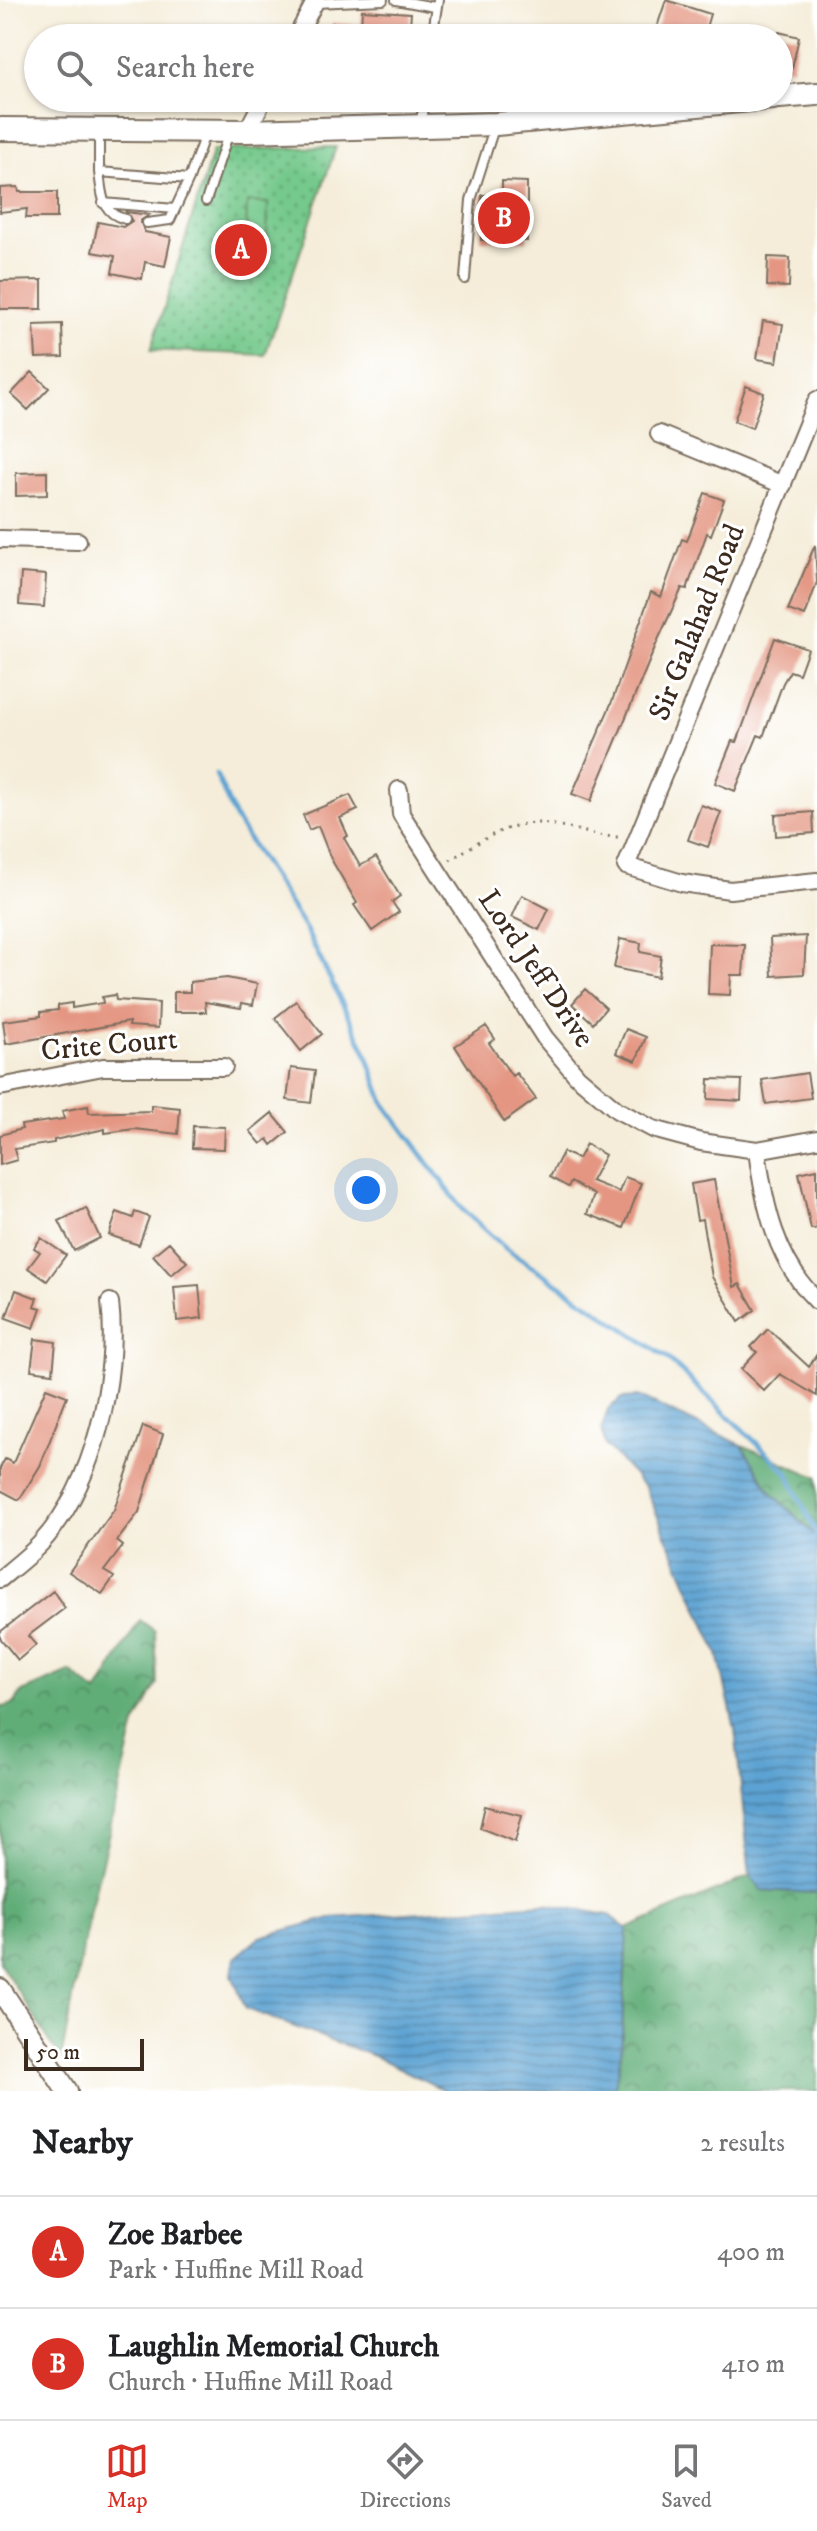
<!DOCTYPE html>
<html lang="en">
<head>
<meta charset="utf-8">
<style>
	:root { --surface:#fff; --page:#f6f6f6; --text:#202124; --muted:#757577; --line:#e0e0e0; --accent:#d93025 }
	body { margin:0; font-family:"IM FELL DW Pica",serif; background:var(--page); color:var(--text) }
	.scale { position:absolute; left:24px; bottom:20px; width:120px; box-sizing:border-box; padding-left:8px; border:4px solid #3b2a1e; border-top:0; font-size:22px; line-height:28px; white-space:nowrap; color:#3b2a1e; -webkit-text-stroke:6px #fff; paint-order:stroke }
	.you { position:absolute; left:366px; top:1190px; width:28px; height:28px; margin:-20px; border:6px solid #fff; border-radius:50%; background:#1a73e8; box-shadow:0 0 0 12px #1a73e833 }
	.badge { display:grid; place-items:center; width:52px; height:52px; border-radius:50%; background:var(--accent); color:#fff; font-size:26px; font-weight:700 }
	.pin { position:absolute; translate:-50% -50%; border:4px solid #fff; box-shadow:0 2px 8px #0006 }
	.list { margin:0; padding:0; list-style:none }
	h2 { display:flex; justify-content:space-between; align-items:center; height:104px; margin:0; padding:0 32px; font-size:34px }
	h2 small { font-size:26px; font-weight:400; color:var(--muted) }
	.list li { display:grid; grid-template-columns:52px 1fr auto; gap:24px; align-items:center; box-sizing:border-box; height:112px; padding:0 32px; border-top:2px solid var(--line) }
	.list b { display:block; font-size:30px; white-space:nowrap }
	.list p { margin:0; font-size:26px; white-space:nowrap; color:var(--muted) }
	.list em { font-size:26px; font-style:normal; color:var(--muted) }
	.icon { flex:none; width:44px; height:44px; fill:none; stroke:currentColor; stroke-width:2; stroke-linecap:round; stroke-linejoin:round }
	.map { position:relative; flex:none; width:817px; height:2091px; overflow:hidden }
	.search { position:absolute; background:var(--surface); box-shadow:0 2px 6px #0004; left:24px; right:24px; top:24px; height:88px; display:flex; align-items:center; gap:20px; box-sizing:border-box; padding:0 28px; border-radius:44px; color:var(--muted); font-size:30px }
	.sheet { height:328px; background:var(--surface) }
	nav { display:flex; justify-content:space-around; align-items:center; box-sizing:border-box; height:112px; border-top:2px solid var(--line); background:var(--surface); font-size:22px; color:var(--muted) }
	nav a { display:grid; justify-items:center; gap:4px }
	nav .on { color:var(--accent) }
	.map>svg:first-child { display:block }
	.grass { fill:url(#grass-dots); stroke:#587a55; stroke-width:2 }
	.forest { fill:url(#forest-crowns); stroke:#4e6c4b; stroke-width:2 }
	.pitch { fill:#75c98c; stroke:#587a55; stroke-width:2 }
	.water { fill:url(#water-rules); stroke:#4c6678; stroke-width:2 }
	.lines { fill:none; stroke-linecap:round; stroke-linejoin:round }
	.stream { stroke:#5ca2d2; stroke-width:5 }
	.building { fill:#e49682 }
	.service-casing { stroke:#7c6e5f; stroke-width:12 }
	.minor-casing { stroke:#7c6e5f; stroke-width:20 }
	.tertiary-casing { stroke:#7c6e5f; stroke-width:24 }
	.secondary-casing { stroke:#7c6e5f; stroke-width:26 }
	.path { stroke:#7c6e5f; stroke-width:3; stroke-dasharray:2 6; stroke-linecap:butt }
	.service { stroke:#fff; stroke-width:8 }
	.minor { stroke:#fff; stroke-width:16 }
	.tertiary { stroke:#fff; stroke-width:20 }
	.secondary { stroke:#fff; stroke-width:22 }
	.labels { text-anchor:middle; stroke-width:6; stroke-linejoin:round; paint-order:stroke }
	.street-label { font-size:30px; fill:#3b2a1e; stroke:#fff }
</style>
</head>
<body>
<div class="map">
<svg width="817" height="2091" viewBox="0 0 817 2091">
	<defs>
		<pattern id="grass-dots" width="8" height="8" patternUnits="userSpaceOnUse" patternTransform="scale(2)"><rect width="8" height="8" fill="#75c98c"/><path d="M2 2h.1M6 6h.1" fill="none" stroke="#61a372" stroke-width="1.8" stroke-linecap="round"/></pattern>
		<pattern id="forest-crowns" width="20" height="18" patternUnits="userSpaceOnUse" patternTransform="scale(2)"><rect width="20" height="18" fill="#60ad78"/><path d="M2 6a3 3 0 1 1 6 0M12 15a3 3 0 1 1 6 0" fill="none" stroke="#508d62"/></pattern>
		<pattern id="water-rules" width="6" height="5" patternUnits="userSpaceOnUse" patternTransform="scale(2)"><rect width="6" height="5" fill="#5ca2d2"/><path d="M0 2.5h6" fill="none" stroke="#4d84aa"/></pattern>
	</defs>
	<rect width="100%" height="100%" fill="#fff"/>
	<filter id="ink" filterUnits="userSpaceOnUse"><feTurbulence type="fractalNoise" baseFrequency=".0125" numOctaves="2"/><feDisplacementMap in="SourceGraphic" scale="16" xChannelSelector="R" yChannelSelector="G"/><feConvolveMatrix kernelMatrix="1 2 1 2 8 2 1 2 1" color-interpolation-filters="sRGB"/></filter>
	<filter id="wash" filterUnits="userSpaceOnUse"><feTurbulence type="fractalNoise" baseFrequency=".006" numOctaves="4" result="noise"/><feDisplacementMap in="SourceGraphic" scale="32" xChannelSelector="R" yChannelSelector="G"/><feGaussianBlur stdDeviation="1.8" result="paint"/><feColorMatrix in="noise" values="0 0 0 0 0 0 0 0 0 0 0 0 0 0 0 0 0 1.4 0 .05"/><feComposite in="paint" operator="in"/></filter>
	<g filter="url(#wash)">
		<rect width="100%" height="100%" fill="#f5edd9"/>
		<path class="grass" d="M336 147 265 355 151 350 213 150Z"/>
		<path class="forest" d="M742 1445 817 1477V1537L771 1492Z
			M140 1620 155 1631 157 1684 135 1725 91 1907 61 2059 0 1963V1708L14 1704 22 1692 70 1672 97 1693Z
			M750 1876 762 1890 817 1893V2091H614L621 2053 627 1929Z"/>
		<path class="pitch" d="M247 202 268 203 267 240 246 239Z"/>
		<path class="water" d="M640 1397 742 1445 771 1492 817 1537V1893L762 1890 750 1876 735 1729 718 1654 645 1487 605 1445 602 1428 608 1409 622 1398Z
			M545 1904 609 1915 627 1929 621 2053 614 2091H446L379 2058 246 2009 232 1975 235 1958 260 1937 331 1918Z"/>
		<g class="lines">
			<path class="stream" d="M216 774 235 818 306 930 365 1050 384 1103 462 1209 505 1248 666 1357 787 1472 817 1535"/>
		</g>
		<g id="blocks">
			<path class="building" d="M666 0 710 14 703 38H671L655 33Z
				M362 10 411 13 409 38H331L332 23 361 25Z
				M779 32 799 37 792 68 779 66Z
				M502 181 527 182V241L481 240 482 195H502Z
				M18 187 19 192H57V218H26L27 209 0 212V188Z
				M126 212 149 215 140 221 145 232 171 237 165 266 145 262 142 279 112 273 115 256 92 252 98 222 123 227 132 221Z
				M768 257 790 258 789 287 767 286Z
				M42 280V309H0V281Z
				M763 321 783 324 777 362 757 359Z
				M62 324 63 357 36 358 34 325Z
				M32 372 49 388 28 410 11 394Z
				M746 386 764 393 752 428 734 421Z
				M47 472V495L16 496V473Z
				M705 493 724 500 711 535 707 533 687 589 682 588 658 640 591 801 572 794 611 704 651 592 661 597 682 539 687 541Z
				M815 545 817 582 805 616 788 610Z
				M21 573 46 575 44 607 19 605Z
				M775 638 808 649 799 674 790 671 783 683 763 737 758 735 735 791 715 783 732 741 737 742Z
				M350 795 358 810 340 818 348 836 344 838 360 866 376 857 400 896 392 902 399 912 372 931 354 905 357 903 331 859 318 826 309 830 303 815Z
				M701 805 721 812 708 847 688 840Z
				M813 812 814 833 776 836 775 815Z
				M522 895 549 909 539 930 512 917Z
				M806 936 804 974 772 976 770 938Z
				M620 939 641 943 640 952 661 956 658 977 614 968Z
				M710 944 745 945 743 975H731L730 995 708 994Z
				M227 978 257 984 253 1005 242 1003 241 1008 205 1002 206 1012H174V992H190V982Z
				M585 989 606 1008 593 1023 572 1004Z
				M115 995 116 1000 159 1003 158 1028 129 1026V1022L6 1044 3 1021 41 1016V1012L58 1010V1005L72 1003V1008L103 1003 102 997Z
				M296 1001 322 1034 301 1051 275 1018Z
				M486 1026 495 1039 489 1043 512 1076 516 1073 536 1099 504 1122 455 1046Z
				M626 1029 646 1037 636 1061 616 1053Z
				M291 1068 315 1071 311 1103 287 1100Z
				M807 1073 811 1098 766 1104 762 1080Z
				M709 1079 742 1080 741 1101 708 1099Z
				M151 1105 180 1108 178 1134 134 1129 105 1133V1129L54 1140V1143L14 1149 17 1160 0 1165V1135L22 1129 21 1125 64 1119 62 1111 88 1106 89 1113 151 1111Z
				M272 1113 288 1132 272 1145 268 1139 261 1144 250 1131Z
				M193 1126 225 1127 224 1149 192 1148Z
				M586 1144 605 1155 591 1181 619 1192 625 1177 641 1183 624 1228 587 1214 594 1195 571 1182 568 1187 550 1177 563 1152 578 1159Z
				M817 1169V1229H811L799 1173Z
				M714 1180 734 1287 740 1284 755 1310 739 1322 712 1277 702 1219 697 1220 691 1184Z
				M86 1208 100 1238 74 1251 59 1221Z
				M117 1212 133 1218 135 1212 149 1217 139 1245 109 1235Z
				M41 1238 66 1255 47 1281 28 1268 40 1252 34 1248Z
				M169 1242 187 1262 171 1275 153 1255Z
				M199 1285 202 1318 177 1321 174 1287Z
				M16 1290 37 1298 34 1306 41 1308 34 1328 6 1318Z
				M768 1329 809 1367 817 1354V1396L780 1374 764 1391 741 1369 757 1352 751 1347Z
				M35 1339 56 1342 53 1373 31 1370Z
				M46 1388 67 1396 40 1466 19 1500 0 1490V1468L5 1459 13 1463Z
				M143 1426 163 1434 139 1512 117 1541 123 1546 104 1571 114 1577 102 1594 69 1572 114 1510Z
				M53 1591 65 1608 28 1636 36 1645 18 1660 0 1638V1632Z
				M485 1806 522 1815 515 1842 480 1828Z"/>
		</g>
	</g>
	<g filter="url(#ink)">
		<use href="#blocks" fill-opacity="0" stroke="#7c6e5f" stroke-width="2"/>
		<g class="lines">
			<defs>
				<path id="service" d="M396 0 435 7
					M315 3 383 0
					M432 38 438 0
					M420 125 425 98
					M99 131V172L189 179 206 131
					M99 172C102 194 101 213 125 219
					M206 201 228 135
					M103 203 175 209
					M147 223 170 220 189 179
					M465 279 471 200 495 125"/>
				<path id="minor" d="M296 38 316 0
					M247 131 264 98
					M817 400 626 866 682 883 730 890 817 881
					M659 434 783 485
					M0 539 78 541
					M399 790 401 814 545 1038 577 1076 617 1110 653 1129 701 1142 757 1150 817 1139
					M0 1087 103 1067H224
					M757 1150C764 1205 776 1261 817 1301
					M0 1579C13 1568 29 1556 41 1543 94 1485 119 1377 110 1302"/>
				<path id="tertiary" d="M0 1989 67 2091"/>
				<path id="secondary" d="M779 97 817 94
					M0 129 247 131 496 124 773 98"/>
			</defs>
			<use href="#service" class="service-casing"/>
			<use href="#minor" class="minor-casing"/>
			<use href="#tertiary" class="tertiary-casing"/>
			<use href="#secondary" class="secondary-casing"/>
			<path class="path" d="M450 860C479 842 512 818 548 824 574 827 596 838 623 837"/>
			<use href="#service" class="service"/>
			<use href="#minor" class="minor"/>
			<use href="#tertiary" class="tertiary"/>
			<use href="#secondary" class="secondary"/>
		</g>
	</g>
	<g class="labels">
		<g class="street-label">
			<text transform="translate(696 622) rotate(-68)" y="10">Sir Galahad Road</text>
			<text transform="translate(537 968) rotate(56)" y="10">Lord Jeff Drive</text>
			<text transform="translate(109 1044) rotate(-5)" y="10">Crite Court</text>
		</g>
	</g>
</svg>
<div class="scale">50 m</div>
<div class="you"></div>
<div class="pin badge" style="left:241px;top:250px">A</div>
<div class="pin badge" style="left:504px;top:218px">B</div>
<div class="search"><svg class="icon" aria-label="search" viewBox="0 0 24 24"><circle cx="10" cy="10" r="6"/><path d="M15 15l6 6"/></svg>Search here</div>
</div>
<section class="sheet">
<h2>Nearby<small>2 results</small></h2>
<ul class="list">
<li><span class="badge">A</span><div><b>Zoe Barbee</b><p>Park · Huffine Mill Road</p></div><em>400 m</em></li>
<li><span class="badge">B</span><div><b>Laughlin Memorial Church</b><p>Church · Huffine Mill Road</p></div><em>410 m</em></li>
</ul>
</section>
<nav>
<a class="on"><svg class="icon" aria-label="map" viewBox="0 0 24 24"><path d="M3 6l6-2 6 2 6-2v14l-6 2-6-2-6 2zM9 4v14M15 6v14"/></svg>Map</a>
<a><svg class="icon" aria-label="directions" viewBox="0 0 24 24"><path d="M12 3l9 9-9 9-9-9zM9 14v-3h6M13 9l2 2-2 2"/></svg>Directions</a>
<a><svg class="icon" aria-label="saved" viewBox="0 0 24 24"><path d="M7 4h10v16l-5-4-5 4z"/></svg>Saved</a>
</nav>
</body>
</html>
